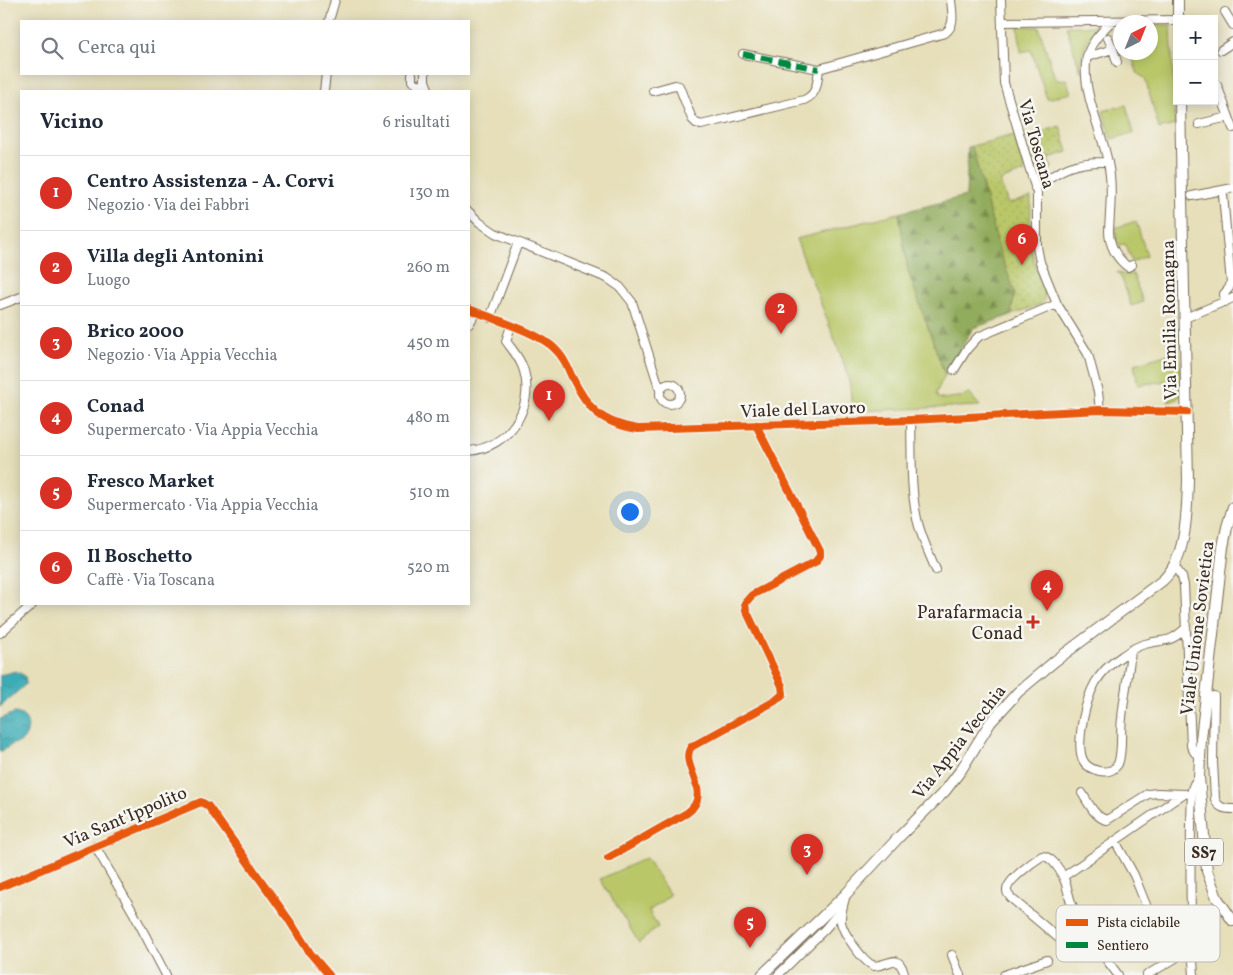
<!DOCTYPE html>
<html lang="it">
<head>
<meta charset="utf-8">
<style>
	:root { --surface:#fff; --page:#f2f2f3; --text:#1f2937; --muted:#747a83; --line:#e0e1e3; --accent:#d93025 }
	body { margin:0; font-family:Vollkorn,serif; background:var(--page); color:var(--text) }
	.controls { position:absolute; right:15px; top:15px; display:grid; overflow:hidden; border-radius:0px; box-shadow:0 2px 12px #0003 }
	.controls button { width:45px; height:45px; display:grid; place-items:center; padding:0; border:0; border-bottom:1px solid var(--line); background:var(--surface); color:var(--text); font:25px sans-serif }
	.compass { position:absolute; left:1113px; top:15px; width:45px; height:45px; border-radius:50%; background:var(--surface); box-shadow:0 2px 12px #0003; rotate:43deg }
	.you { position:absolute; left:629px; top:511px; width:18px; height:18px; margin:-12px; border:4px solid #fff; border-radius:50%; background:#1a73e8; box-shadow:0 0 0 8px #1a73e833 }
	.badge { display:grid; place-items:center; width:32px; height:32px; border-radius:50%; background:var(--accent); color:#fff; font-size:16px; font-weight:700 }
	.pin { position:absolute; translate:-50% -41px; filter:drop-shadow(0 1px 2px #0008) }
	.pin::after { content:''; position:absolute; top:26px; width:18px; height:15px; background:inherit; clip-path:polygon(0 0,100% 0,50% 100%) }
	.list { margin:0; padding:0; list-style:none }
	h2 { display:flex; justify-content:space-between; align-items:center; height:65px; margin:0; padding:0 20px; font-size:21px }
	h2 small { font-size:16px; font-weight:400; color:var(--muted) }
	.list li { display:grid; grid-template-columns:32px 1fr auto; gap:15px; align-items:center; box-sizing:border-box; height:75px; padding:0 20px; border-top:1px solid var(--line) }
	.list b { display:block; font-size:19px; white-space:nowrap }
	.list p { margin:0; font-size:16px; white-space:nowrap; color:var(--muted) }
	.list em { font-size:16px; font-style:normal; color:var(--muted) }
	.icon { flex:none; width:28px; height:28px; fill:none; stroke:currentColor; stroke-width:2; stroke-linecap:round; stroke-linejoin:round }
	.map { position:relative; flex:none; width:1233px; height:975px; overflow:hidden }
	.search { position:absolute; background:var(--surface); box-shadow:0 2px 12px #0003; left:20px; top:20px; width:450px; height:55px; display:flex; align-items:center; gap:12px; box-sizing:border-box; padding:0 18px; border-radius:0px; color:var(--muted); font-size:19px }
	.panel { position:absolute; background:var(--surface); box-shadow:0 2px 12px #0003; left:20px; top:90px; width:450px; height:515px; border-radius:0px }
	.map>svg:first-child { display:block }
	.green { fill:#b9c769; stroke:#7a7844 }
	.forest { fill:url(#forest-firs); stroke:#666b3e }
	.park { fill:url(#park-dots); stroke:#7a7844 }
	.water { fill:url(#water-ripples); stroke:#3b6b6a }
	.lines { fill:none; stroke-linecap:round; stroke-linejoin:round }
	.minor-casing { stroke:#776955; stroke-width:10 }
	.major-casing { stroke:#776955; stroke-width:12 }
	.minor { stroke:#fff; stroke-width:8 }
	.major { stroke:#fff; stroke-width:10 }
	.quiet { stroke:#00873e; stroke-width:6; stroke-dasharray:12 6; stroke-linecap:butt }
	.cycleway-casing { stroke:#f6f6f2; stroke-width:11 }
	.cycleway { stroke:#e8590c; stroke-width:8 }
	.poi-dot { fill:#c8321e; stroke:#f6f6f2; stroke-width:2 }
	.labels { text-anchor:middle; stroke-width:5; stroke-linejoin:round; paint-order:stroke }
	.shield { fill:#f6f6f2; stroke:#73675e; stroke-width:1 }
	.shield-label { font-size:16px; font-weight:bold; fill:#3b2a1e }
	.street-label { font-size:18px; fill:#3b2a1e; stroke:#f6f6f2 }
	.poi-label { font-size:18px; fill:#3b2a1e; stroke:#f6f6f2; text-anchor:end }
	.key { fill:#f6f6f2; stroke:#beb9b2; stroke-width:1 }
	.key-label { font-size:14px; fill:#3b2a1e }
</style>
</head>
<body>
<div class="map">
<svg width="1233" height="975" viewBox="0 0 1233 975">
	<defs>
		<pattern id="forest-firs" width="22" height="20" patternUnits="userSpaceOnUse" patternTransform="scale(1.25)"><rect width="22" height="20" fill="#92ac5d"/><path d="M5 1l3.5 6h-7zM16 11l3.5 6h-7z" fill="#788c4c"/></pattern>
		<pattern id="park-dots" width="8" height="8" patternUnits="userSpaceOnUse" patternTransform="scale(1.25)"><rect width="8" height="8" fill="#b9c769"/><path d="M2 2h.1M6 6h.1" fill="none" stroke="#a0ab5b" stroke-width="1.8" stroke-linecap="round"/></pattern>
		<pattern id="water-ripples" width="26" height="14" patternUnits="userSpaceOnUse" patternTransform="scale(1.25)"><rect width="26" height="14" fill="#3bacb5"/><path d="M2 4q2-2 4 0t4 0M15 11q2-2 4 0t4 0" fill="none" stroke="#338c93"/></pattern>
	</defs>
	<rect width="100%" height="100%" fill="#f6f6f2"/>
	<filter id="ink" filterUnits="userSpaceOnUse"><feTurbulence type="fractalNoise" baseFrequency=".02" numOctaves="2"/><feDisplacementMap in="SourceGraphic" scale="10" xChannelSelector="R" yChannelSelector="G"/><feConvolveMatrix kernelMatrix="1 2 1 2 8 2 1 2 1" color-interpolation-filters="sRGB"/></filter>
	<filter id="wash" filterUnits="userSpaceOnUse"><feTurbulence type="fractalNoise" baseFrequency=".0096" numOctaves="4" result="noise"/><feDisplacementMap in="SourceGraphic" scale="20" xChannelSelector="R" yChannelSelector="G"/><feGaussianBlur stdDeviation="1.12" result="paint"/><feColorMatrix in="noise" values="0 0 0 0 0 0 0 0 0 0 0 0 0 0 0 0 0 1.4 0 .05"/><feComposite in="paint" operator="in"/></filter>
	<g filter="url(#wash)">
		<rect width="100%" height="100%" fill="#e6dfba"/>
		<path class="green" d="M1155 25H1171L1175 125 1159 129 1145 78 1138 74 1132 58 1157 49Z
			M1018 26 1039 27 1055 78 1058 80 1066 79 1071 93 1047 99 1031 50 1021 52Z
			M1066 26H1098L1087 42 1081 55V72Z
			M1126 105 1134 133 1111 139 1103 111Z
			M899 213 908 271 945 375 936 393 938 398 942 399 965 396 969 393 980 406 852 411 850 386 846 369 796 239Z
			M1136 221 1147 256 1132 262 1126 245 1124 244 1119 245 1117 241 1115 228Z
			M1117 272 1125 275 1133 274 1143 302 1131 306 1122 279Z
			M1179 329 1181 394 1177 399 1169 402 1166 381 1138 385 1134 364 1169 354 1172 331Z
			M646 858 670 895 649 911 658 927 639 943 600 879Z"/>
		<path class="forest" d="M972 146 1000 252 1015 293 1011 315 973 328 945 375 908 271 899 213 966 196 968 147Z"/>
		<path class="park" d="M1060 126 1068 152 1049 158 1052 168C1047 174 1041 173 1035 169L1031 154 1036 152 1031 135Z
			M1014 135 1025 172 1000 181 1008 204 1031 197 1030 243 1035 264 1045 298 1041 304 1011 315 1015 293 1000 252 972 146Z"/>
		<path class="water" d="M16 671 25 676 26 684 0 707V675Z
			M14 713C31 714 31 733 21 742L13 744 0 752V719Z"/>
	</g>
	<g filter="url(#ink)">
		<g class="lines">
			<defs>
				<path id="minor" d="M1001 0 1004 83 1037 193V247L1040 262 1057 304 1088 354 1098 392 1100 410
					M1225 12 1233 25
					M329 21 335 0
					M1112 21C1101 32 1087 46 1086 62 1083 96 1102 130 1108 163 1113 186 1110 208 1109 231 1109 245 1117 259 1128 267L1132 265
					M1002 22 1177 20
					M1108 38 1113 49
					M1221 50 1233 42
					M743 54 819 69
					M1087 57 1113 49 1117 62
					M412 74V81L418 85 422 84 425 81V74
					M425 81 429 91
					M1217 85 1233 128
					M324 91 326 74
					M653 91 675 85 679 86 692 119 696 123 701 125 804 100C818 94 817 82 819 69L945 33C956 25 952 12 951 0
					M1199 124 1228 117
					M1035 188C1061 168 1076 161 1108 162
					M1223 195 1231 283 1229 288 1224 294 1225 302
					M1192 196 1233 188
					M469 212 479 222 495 233 607 278 620 287 632 302 660 390
					M0 305 21 297
					M469 309C491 318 540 333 555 349 563 356 567 365 571 375 587 408 600 423 638 429L911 420 1100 410 1187 412
					M490 318 518 243
					M1185 318 1233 298
					M469 324 476 312
					M954 370 967 349 978 337 1057 304
					M660 394a10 10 0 1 1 20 0a10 10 0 1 1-20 0Z
					M911 420C912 452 910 487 917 519 921 537 929 553 936 570
					M469 451C508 448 535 408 524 371 521 359 513 351 506 341L511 326
					M1175 567 1182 577 1184 585 1191 746 1195 753 1200 754
					M0 633 33 604
					M1131 650C1129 673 1124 695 1122 718 1120 731 1123 752 1118 764 1116 767 1113 770 1109 771 1101 773 1087 769 1083 760 1078 750 1081 730 1083 719 1089 690 1097 672 1122 656 1129 651 1137 646 1145 644 1167 638 1167 645 1186 628
					M1214 696 1213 762 1215 799C1218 808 1225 809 1233 809
					M1082 793C1088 802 1095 818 1107 820L1148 794 1157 793 1185 794
					M1115 841 1134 875 1169 962
					M95 846 133 912 166 975
					M608 858 687 813C715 793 678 765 691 747L775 701 783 694 782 686 746 610 745 603 752 595 815 562 820 556V551L756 425
					M1063 877 1183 794
					M0 887 201 802 208 806 289 920 310 953 329 975
					M846 894C844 903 840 913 841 922 843 933 863 962 874 966 892 965 897 951 905 975
					M1087 932 1070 942 1062 941 1011 898C1009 895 1007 894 1007 891 1006 881 1034 861 1042 856 1051 856 1060 869 1063 877 1068 886 1068 897 1073 907 1083 932 1102 953 1118 975
					M952 955 960 975
					M778 975 825 929 841 910
					M1004 975 1047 960
					M1147 975 1174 959 1192 945
					M1194 975C1189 913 1190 851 1192 789L1194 784 1199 777"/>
				<path id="major" d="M1178 0V19
					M1233 507 1227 527 1223 547 1201 739 1199 777 1207 871 1217 898 1233 921
					M762 975 846 894 899 837 945 791 961 770 990 723 1018 692 1055 661 1162 581C1187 559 1187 511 1188 480L1180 101"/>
			</defs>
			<use href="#minor" class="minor-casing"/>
			<use href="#major" class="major-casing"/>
			<use href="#minor" class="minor"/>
			<use href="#major" class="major"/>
			<path class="quiet" d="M743 54 819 69"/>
			<defs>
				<path id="cycleway" d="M469 309C491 318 540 333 555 349 563 356 567 365 571 375 587 408 600 423 638 429L911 420 1100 410 1187 412
					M608 858 687 813C715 793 678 765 691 747L775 701 783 694 782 686 746 610 745 603 752 595 815 562 820 556V551L756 425
					M0 887 201 802 208 806 289 920 310 953 329 975"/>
			</defs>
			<use href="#cycleway" class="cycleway-casing"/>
			<use href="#cycleway" class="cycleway"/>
		</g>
	</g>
	<path class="poi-dot" d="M1030.5 614.5h5v5h5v5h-5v5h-5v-5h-5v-5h5z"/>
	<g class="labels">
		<rect class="shield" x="1185" y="838.5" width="38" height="27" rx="4"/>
		<g class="shield-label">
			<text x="1204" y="858">SS7</text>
		</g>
		<g class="street-label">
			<text transform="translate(1037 144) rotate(74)" y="6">Via Toscana</text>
			<text transform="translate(1169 320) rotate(-91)" y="6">Via Emilia Romagna</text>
			<text transform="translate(803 409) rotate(-2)" y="6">Viale del Lavoro</text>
			<text transform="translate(1197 628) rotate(-83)" y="6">Viale Unione Sovietica</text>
			<text transform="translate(959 742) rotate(-52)" y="6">Via Appia Vecchia</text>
			<text transform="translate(125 817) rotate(-23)" y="6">Via Sant'Ippolito</text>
		</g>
		<g class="poi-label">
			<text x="1023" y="618">Parafarmacia<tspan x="1023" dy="21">Conad</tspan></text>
		</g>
	</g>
	<rect x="1056" y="905" width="164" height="57" rx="8" class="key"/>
	<rect x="1066" y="919" width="22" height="7" fill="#e8590c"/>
	<rect x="1066" y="942" width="22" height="6" fill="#00873e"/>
	<g class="key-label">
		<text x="1097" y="927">Pista ciclabile</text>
		<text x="1097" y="950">Sentiero</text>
	</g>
</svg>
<div class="controls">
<button>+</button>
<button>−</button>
</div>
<svg class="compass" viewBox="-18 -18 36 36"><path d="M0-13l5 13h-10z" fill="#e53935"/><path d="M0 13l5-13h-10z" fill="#747a83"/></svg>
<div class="you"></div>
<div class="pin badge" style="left:549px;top:421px">1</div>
<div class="pin badge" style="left:781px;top:334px">2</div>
<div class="pin badge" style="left:807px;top:875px">3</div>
<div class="pin badge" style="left:1047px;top:611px">4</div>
<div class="pin badge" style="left:750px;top:948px">5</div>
<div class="pin badge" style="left:1022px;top:265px">6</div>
<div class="search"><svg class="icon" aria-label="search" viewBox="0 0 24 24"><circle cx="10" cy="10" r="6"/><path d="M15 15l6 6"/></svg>Cerca qui</div>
<section class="panel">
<h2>Vicino<small>6 risultati</small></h2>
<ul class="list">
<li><span class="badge">1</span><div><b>Centro Assistenza - A. Corvi</b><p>Negozio · Via dei Fabbri</p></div><em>130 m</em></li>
<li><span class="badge">2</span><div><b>Villa degli Antonini</b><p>Luogo</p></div><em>260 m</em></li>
<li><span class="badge">3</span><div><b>Brico 2000</b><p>Negozio · Via Appia Vecchia</p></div><em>450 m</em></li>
<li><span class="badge">4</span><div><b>Conad</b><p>Supermercato · Via Appia Vecchia</p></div><em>480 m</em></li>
<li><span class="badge">5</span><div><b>Fresco Market</b><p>Supermercato · Via Appia Vecchia</p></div><em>510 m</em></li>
<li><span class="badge">6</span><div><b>Il Boschetto</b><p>Caffè · Via Toscana</p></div><em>520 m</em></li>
</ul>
</section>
</div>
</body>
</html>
